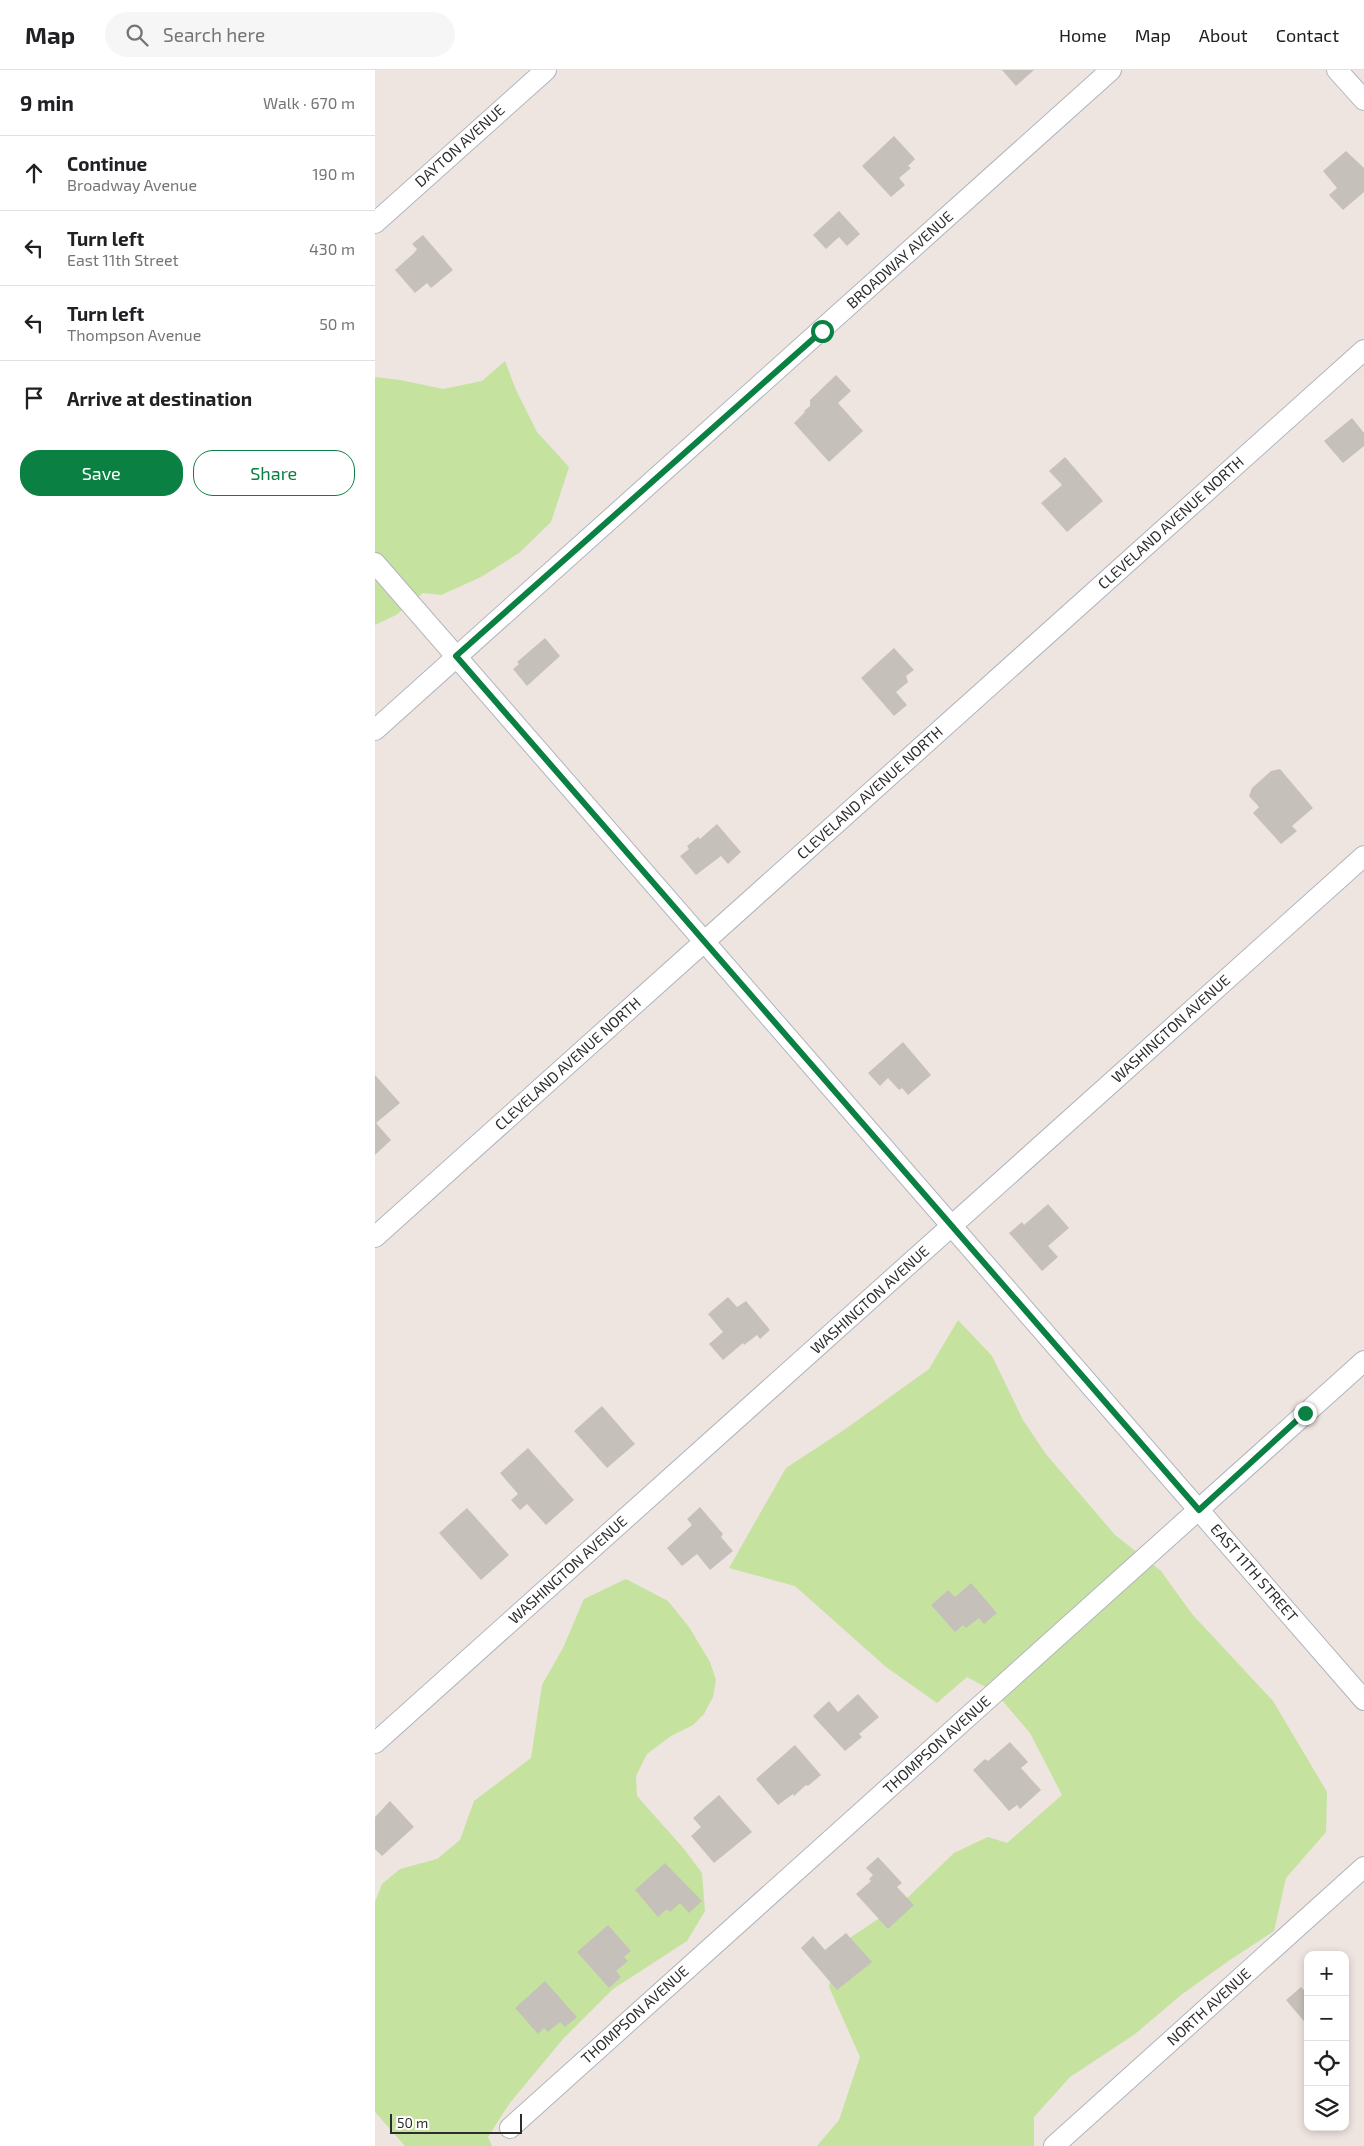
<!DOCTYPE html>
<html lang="en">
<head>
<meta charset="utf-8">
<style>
	:root { --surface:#fff; --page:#f6f6f6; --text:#202124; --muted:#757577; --line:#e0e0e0; --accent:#0b8043 }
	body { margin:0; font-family:"Exo 2",sans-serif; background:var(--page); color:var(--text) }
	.controls { position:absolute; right:15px; bottom:15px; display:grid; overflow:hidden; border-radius:10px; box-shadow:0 2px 8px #0003 }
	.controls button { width:45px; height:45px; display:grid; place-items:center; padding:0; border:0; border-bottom:1px solid var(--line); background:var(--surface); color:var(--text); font:25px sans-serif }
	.scale { position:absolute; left:15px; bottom:12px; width:132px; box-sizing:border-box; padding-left:5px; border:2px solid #2d2d2d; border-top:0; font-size:14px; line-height:18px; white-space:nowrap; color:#2d2d2d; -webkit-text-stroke:4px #fff; paint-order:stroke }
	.stop { position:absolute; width:15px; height:15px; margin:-11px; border:4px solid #0b8043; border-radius:50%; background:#fff }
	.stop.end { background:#0b8043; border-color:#fff; box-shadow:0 1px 5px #0008 }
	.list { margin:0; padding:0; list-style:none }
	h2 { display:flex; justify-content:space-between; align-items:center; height:65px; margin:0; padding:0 20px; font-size:21px }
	h2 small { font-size:16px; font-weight:400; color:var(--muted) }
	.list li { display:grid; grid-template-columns:32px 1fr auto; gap:15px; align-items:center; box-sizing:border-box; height:75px; padding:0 20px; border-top:1px solid var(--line) }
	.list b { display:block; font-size:19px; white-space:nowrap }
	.list p { margin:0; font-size:16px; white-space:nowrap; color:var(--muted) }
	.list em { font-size:16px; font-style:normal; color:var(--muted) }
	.actions { display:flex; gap:10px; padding:15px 20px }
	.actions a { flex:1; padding:11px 0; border:1px solid var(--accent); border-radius:20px; text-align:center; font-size:18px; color:var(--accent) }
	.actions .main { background:var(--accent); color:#fff }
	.icon { flex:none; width:28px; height:28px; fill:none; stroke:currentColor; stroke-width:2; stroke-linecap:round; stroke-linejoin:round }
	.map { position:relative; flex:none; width:989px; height:2076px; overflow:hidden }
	header { display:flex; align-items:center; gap:30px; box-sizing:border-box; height:70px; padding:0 25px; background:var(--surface); border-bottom:1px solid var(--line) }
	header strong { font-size:24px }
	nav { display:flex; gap:28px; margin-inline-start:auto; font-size:18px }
	.search { width:350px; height:45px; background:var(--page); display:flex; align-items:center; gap:12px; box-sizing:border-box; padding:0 18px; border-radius:28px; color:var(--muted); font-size:19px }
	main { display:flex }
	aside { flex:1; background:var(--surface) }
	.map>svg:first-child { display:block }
	.green { fill:#c5e29e }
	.building { fill:#c6c0bb }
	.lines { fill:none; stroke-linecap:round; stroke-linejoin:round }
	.street-casing { stroke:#b0b5bc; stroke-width:22 }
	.street { stroke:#fff; stroke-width:20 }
	.route { stroke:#0b8043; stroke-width:6 }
	.labels { text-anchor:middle; stroke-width:4; stroke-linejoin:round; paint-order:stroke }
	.street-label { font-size:15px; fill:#2d2d2d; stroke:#fff }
</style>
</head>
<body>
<header>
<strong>Map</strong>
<div class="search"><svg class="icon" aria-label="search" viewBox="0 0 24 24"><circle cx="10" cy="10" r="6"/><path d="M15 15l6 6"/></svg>Search here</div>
<nav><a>Home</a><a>Map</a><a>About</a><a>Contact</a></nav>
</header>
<main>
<aside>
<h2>9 min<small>Walk · 670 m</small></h2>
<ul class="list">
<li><svg class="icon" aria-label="ahead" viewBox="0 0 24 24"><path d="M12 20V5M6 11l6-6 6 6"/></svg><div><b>Continue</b><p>Broadway Avenue</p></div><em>190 m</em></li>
<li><svg class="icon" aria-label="left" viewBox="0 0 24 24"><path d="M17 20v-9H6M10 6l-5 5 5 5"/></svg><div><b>Turn left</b><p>East 11th Street</p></div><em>430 m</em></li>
<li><svg class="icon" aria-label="left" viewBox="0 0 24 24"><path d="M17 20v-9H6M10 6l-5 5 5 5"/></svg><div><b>Turn left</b><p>Thompson Avenue</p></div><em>50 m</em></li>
<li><svg class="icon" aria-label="arrive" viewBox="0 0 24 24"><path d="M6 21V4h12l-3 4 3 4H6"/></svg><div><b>Arrive at destination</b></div></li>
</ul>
<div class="actions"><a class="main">Save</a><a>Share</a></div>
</aside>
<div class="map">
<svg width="989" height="2076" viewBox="0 0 989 2076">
	<rect width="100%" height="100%" fill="#eee4e0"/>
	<path class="green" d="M130 291 141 320 162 362 194 397 176 452 144 483 106 507 66 525 48 523 21 545 0 555V307L25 310 68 319 107 311Z
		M583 1250 617 1286 648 1350 670 1383 740 1465 786 1501 817 1544 898 1631 952 1722 951 1762 911 1808 899 1861 852 1892 806 1925 760 1964 695 2007 659 2047V2076H442L464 2050 485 1987 454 1917 464 1875 526 1834 579 1783 613 1767 632 1773 687 1725 655 1663 620 1622 592 1607 562 1633 511 1597 420 1516 354 1498 411 1398 469 1360 554 1299Z
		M251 1509 293 1531 314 1557 335 1592 341 1610 338 1627 329 1644 318 1655 296 1666 272 1684 261 1706 262 1726 309 1779 327 1803 330 1841 312 1871 238 1919 188 1969 134 2034 113 2067 117 2076H30L0 2042V1832L7 1814 25 1799 62 1789 85 1770 99 1731 156 1688 167 1615 188 1578 209 1529Z"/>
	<path class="building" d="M627 0H659L641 16Z
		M519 66 540 89 533 96 536 98 524 108 530 115 516 127 487 96Z
		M971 81 989 98V122L968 140 954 125 962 118 948 101Z
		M464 141 485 164 472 176 464 167 451 179 438 165Z
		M48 165 78 200 56 218 52 213 40 223 20 200 39 183 42 179 37 174Z
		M461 305 476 321 463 333 488 361 454 392 419 353 430 342 429 341 435 336V330Z
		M977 348 989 363V376L968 393 949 371Z
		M690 387 728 431 692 462 666 433 687 415 674 401Z
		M170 568 185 586 152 616 138 599 144 594 142 592Z
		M519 578 539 600 531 606 533 612 521 622 532 635 519 646 486 608Z
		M905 699 938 738 917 756 922 761 906 774 878 743 884 737 874 726 877 718 896 701Z
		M342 754 366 782 353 794 346 786 321 805 305 786 314 779 312 776 323 767 325 769Z
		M528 972 556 1005 533 1025 527 1018 524 1020 513 1008 505 1016 493 1003Z
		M0 1005 25 1033 1 1053 16 1070 0 1085Z
		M673 1134 694 1158 673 1176 683 1187 667 1201 634 1163 647 1152 649 1155Z
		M353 1227 362 1237 371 1231 395 1260 385 1269 382 1265 369 1275 368 1273 348 1290 334 1274 348 1262 333 1244Z
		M227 1336 260 1374 232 1398 199 1361Z
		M153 1378 199 1430 171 1455 152 1434 145 1440 136 1430 143 1424 125 1403Z
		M325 1437 348 1464 346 1467 358 1481 335 1500 322 1484 307 1496 292 1478 317 1455 312 1449Z
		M92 1438 134 1485 106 1510 64 1463Z
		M596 1513 622 1543 609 1554 604 1548 591 1558 588 1555 580 1562 556 1535 573 1520 580 1527Z
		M483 1624 504 1647 484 1664 487 1667 470 1681 438 1646 454 1631 463 1642Z
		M635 1672 653 1692 646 1698 666 1720 645 1739 642 1735 634 1741 598 1700 610 1689 613 1691Z
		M420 1675 446 1705 433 1716 431 1715 419 1726 418 1724 403 1735 381 1709Z
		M344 1725 377 1762 339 1793 316 1766 326 1757 318 1748Z
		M15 1731 39 1757 7 1786 0 1779V1747Z
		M503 1787 527 1813 522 1817 539 1835 513 1859 481 1824 496 1811 494 1809 498 1805 491 1798Z
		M290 1793 327 1831 314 1843 305 1833 295 1842 292 1839 283 1847 260 1820Z
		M233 1855 256 1881 249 1887 253 1891 241 1901 246 1907 234 1918 202 1882Z
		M471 1863 497 1892 462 1920 426 1878 438 1866 450 1880Z
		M170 1911 202 1947 190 1957 185 1952 173 1962 169 1958 163 1964 140 1938Z
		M926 1917 933 1924V1956L911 1930Z"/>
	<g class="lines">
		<defs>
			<path id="street" d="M962 0 989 30
				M0 153 171 0
				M0 493 989 1630
				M0 660 736 0
				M0 1167 989 280
				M0 1673 989 786
				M135 2058 989 1291
				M679 2076 989 1797"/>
		</defs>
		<use href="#street" class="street-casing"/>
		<use href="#street" class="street"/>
	</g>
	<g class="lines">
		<path class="route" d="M447 261 81 586 824 1440 930 1343"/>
	</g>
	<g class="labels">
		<g class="street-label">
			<text transform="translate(85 76) rotate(-42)" y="5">DAYTON AVENUE</text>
			<text transform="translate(525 190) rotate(-42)" y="5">BROADWAY AVENUE</text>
			<text transform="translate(796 453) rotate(-42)" y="5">CLEVELAND AVENUE NORTH</text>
			<text transform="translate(495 723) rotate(-42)" y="5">CLEVELAND AVENUE NORTH</text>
			<text transform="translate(796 959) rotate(-42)" y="5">WASHINGTON AVENUE</text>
			<text transform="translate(193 994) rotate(-42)" y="5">CLEVELAND AVENUE NORTH</text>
			<text transform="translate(495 1230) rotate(-42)" y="5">WASHINGTON AVENUE</text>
			<text transform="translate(193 1500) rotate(-42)" y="5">WASHINGTON AVENUE</text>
			<text transform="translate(879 1503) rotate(49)" y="5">EAST 11TH STREET</text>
			<text transform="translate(562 1675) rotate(-42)" y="5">THOMPSON AVENUE</text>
			<text transform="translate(834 1937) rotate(-42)" y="5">NORTH AVENUE</text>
			<text transform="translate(260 1945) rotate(-42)" y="5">THOMPSON AVENUE</text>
		</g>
	</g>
</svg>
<div class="controls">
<button>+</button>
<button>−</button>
<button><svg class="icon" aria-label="locate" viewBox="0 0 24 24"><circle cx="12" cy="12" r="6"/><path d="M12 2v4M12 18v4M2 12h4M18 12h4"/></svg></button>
<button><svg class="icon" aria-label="layers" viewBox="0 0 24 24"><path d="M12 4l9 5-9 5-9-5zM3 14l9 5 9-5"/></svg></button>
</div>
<div class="scale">50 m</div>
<div class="stop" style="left:447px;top:261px"></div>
<div class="stop end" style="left:930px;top:1343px"></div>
</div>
</main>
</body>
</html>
